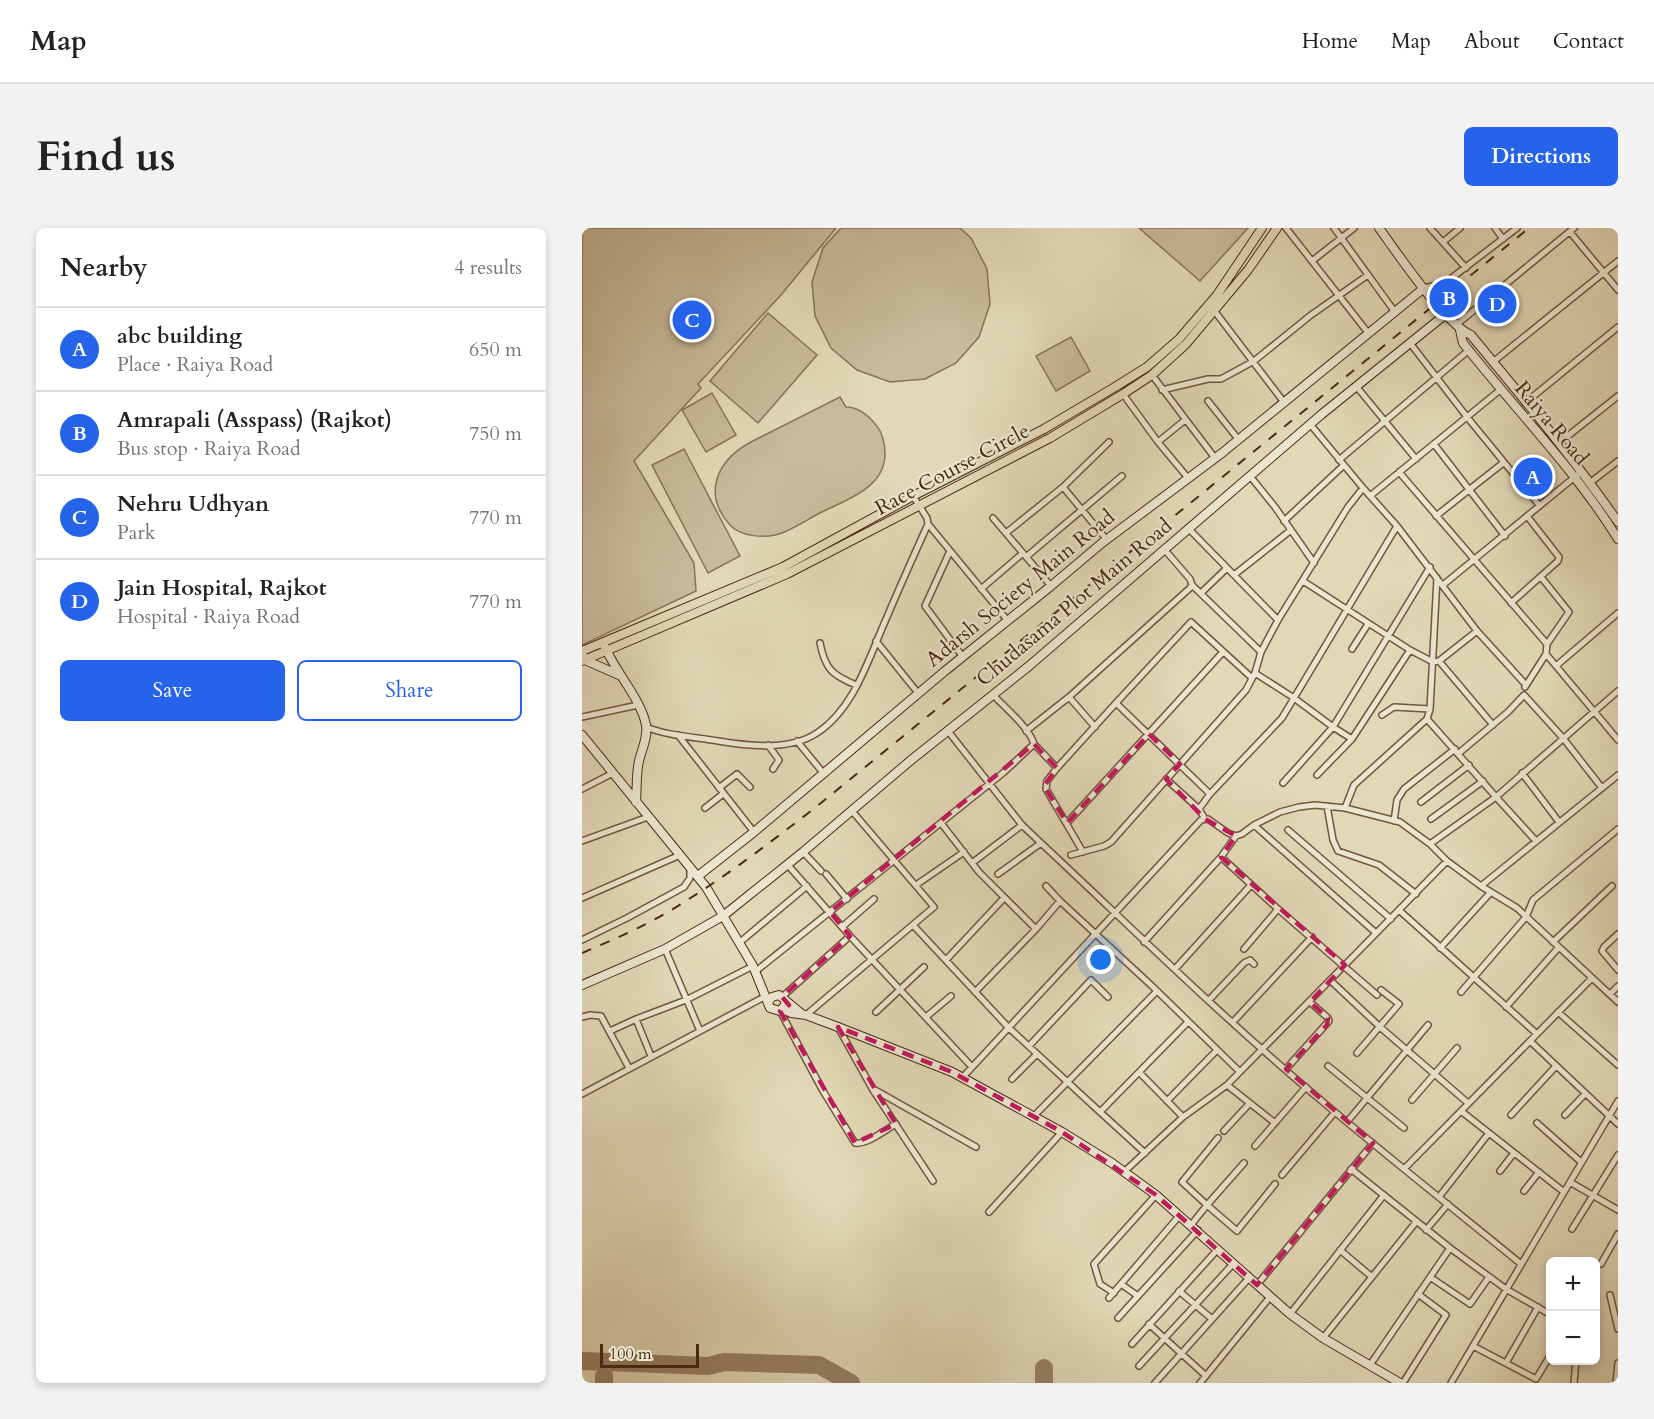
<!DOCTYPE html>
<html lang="en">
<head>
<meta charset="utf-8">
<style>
	:root { --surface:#fff; --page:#f2f2f2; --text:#222; --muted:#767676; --line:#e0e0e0; --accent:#2563eb }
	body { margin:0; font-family:Cardo,serif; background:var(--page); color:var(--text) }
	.controls { position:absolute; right:18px; bottom:18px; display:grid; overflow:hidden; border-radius:9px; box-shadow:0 3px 9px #0003 }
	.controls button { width:54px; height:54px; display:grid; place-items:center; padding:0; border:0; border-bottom:2px solid var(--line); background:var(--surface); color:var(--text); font:30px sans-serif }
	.scale { position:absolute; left:18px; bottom:15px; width:99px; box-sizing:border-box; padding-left:6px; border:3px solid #4b2914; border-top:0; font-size:16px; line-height:21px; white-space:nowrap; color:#4b2914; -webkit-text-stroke:4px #ece6d0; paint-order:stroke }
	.you { position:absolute; left:519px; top:732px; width:21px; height:21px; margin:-15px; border:4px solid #fff; border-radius:50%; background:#1a73e8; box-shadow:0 0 0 9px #1a73e833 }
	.badge { display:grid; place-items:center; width:39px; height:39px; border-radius:50%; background:var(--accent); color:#fff; font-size:20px; font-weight:700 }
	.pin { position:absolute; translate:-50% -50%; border:3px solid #fff; box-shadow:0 2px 6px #0006 }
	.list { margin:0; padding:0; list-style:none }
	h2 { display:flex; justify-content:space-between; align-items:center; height:78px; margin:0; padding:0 24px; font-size:26px }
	h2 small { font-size:20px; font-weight:400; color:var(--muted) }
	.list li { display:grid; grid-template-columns:39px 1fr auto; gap:18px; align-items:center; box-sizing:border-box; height:84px; padding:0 24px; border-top:2px solid var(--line) }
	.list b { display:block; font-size:22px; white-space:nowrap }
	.list p { margin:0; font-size:20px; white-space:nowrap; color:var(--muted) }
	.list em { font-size:20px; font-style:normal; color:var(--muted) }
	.actions { display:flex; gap:12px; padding:18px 24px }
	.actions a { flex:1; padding:14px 0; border:2px solid var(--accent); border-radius:9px; text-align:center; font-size:21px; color:var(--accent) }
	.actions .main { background:var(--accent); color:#fff }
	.map { position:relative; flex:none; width:1036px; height:1155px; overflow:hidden; border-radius:9px }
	header { display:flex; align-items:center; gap:36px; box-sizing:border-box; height:84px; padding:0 30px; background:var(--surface); border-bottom:2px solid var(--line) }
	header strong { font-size:28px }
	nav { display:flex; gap:33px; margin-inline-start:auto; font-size:21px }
	.intro { display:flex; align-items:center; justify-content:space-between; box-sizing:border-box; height:144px; padding:0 36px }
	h1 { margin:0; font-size:42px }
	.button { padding:15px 27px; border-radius:9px; background:var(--accent); color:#fff; font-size:21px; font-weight:700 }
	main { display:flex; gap:36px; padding:0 36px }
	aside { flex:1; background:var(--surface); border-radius:9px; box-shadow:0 3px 9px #0003 }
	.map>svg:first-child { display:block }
	.green { fill:#c8ba9b; stroke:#8a7258; stroke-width:1.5 }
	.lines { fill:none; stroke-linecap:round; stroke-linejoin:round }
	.taxiway { stroke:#968066; stroke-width:18 }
	.street-casing { stroke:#71553d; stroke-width:8 }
	.secondary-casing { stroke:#4b2914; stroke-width:10 }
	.primary-casing { stroke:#4b2914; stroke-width:10 }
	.street { stroke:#ece6d0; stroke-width:5 }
	.secondary { stroke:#ece6d0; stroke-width:8 }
	.primary { stroke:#e2d8b7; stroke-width:8 }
	.rail { stroke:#4b2914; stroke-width:2; stroke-dasharray:10 10; stroke-linecap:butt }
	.marked { fill:none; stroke:#c2185b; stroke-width:4.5; stroke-dasharray:12 8; stroke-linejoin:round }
	.labels { text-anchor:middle; stroke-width:4.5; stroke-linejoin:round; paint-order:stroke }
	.street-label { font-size:21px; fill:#4b2914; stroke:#ece6d0 }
</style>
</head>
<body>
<header>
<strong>Map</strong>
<nav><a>Home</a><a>Map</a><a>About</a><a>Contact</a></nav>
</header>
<div class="intro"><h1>Find us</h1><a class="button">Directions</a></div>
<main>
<aside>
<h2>Nearby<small>4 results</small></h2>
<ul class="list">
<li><span class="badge">A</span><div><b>abc building</b><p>Place · Raiya Road</p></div><em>650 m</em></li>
<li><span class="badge">B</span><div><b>Amrapali (Asspass) (Rajkot)</b><p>Bus stop · Raiya Road</p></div><em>750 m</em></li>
<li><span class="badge">C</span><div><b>Nehru Udhyan</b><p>Park</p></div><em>770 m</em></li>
<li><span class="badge">D</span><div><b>Jain Hospital, Rajkot</b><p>Hospital · Raiya Road</p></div><em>770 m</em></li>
</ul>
<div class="actions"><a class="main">Save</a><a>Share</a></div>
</aside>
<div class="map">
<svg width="1036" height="1155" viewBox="0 0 1036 1155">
	<rect width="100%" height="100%" fill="#e2d8b7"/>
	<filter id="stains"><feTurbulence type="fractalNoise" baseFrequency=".00333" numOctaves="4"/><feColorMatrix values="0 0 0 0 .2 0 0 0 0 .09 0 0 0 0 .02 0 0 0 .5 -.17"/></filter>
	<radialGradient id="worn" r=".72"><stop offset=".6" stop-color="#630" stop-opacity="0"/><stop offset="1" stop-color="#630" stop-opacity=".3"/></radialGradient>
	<path class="green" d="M0 0H254L199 67 116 156 119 160 52 233 112 335 114 363 0 417Z
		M259 0H378L389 10 405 41 408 76 397 109 374 135 343 151 308 154 275 142 249 120 233 88 230 54 241 20Z
		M557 0H666L618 53Z
		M186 85 235 127 176 195 128 153Z
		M489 109 508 143 474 163 454 128Z
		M130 165 154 207 124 224 100 182Z
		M258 169 264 179C277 179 286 187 294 197 301 205 303 216 303 227 302 262 260 273 234 287 223 293 205 305 193 307 180 310 159 308 149 298 120 267 134 234 167 215Z
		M102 221 158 328 126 345 70 237Z"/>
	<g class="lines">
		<path class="taxiway" d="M0 1133 126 1138 142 1134 237 1137 269 1155
			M22 1155V1148
			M462 1155V1140"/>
		<defs>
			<path id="street" d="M704 0 787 106
				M752 0 813 84
				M848 0 884 40
				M913 0 921 11
				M988 4 1036 62
				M861 14 878 0
				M730 33 772 0
				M842 60 863 55 935 0
				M631 81 701 173
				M874 97 992 0
				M828 115 885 189 957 277
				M911 134 1036 33
				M570 147 633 230
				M774 158 834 231
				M580 162 626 151H639L672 133 729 87 786 47
				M541 166 576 214 606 250
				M626 173 656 211
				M943 175 1036 99
				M728 196 781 260
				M576 214 603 192
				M977 215 1036 168
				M852 216 923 308
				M757 232 887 122
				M817 244 965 416
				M668 248 693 279 732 335
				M1009 254 1036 233
				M788 268 918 162
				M854 288 921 235
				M411 290 469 358
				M702 293 762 237
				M346 296 426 393
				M606 300 696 392 679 424 610 357
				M424 305 481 259
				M525 312 481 259 527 214
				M368 323 343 378 381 429
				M444 329 540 248
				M652 347 709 302
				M721 353 828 422 851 434 857 433 895 403
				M861 357 1000 243
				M399 361 441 325
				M619 365 645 340
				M929 375 976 333 977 329 945 288
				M696 392 766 279 781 260 815 298 895 403 944 457
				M294 413 336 465
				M238 415C243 441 250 447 274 457
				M770 421 786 396
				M679 424 673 445 712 470 815 298
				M964 426 1036 512
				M857 433 911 497
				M974 438 1036 385
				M943 459 964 426 965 416 987 384 959 349
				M487 469 513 499
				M534 475 609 394 670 450
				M800 487 812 479 848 481
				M0 489 56 477
				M845 491 914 569 848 616
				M64 499C86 508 113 509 136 513 166 518 208 523 235 505 273 480 287 429 305 389 318 358 332 327 346 296L345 290 331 268
				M366 503 440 597 459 615
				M444 503 487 469 608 360 610 357 608 351 582 321
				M96 507 172 604
				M215 513 242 546
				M452 516 475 540 534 475 628 566 617 581 623 591
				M186 517 197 532 191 541
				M877 525 926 484 942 467 981 510 1020 560
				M475 540 465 553 464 561 501 624
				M940 545 977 594
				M735 547 770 511 828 422
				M584 551 617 581
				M701 555 751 499 770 511
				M137 560 155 546 168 559
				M0 561 31 545
				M628 566 700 490 712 470 751 499 848 339
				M839 574 887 537
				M745 578 751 612 756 623 797 637 834 666
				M123 580 141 566
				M763 580 772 557 845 491 848 481 855 350
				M849 591 901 553
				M812 593 815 572 822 561 873 521
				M359 595 397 644 454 701 393 764
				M485 595 641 424
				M672 597 794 705
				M706 602 809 691
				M654 608 639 629 696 681 795 767
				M0 613 66 589
				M954 613 914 569 1036 463
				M221 624 239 643
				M489 627 522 618 529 614 664 462 673 445
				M390 635 440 597
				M205 636 268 708 390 839
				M244 646 265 671
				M416 646 459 615C552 702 643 792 741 874 806 929 873 982 939 1036
				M334 657 382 624
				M464 658 478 673
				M899 658 1036 547
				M0 670 98 627
				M818 683 955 806
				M331 697 426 799 518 884
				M260 699 292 671
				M454 701 478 673 570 758 658 844
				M1036 706 1022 719 1020 723 1036 742
				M0 712 45 690 102 659 108 650V641
				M562 714 639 629
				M971 714 1030 658
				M157 715 225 658
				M858 720 909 664
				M83 721 118 803
				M662 721 696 681
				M364 732 422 670
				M593 741 669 657
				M174 743 421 545 452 516C448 501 423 479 411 467
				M748 752 798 799 886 875
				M879 764 944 689 951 672 1036 601
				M1028 766 1036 758
				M200 769 268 708
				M627 772 662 735 668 732 672 736
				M924 779 977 719
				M198 783 241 863 273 915C285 917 303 902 314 896
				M294 784 342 739
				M976 784 1036 837
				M224 787 352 679 270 583
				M0 789 8 787 19 788 47 840
				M344 789 369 768
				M54 791 69 828
				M651 794 730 709
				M256 799 291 862 351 953
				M28 803 54 791 104 772 171 738
				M948 813 1036 896
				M447 818 509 752 526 769
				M775 825 817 776 799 762
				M746 838 822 900
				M704 841 747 793 746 790 728 774
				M557 844 601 889
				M380 850 619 592 626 591 646 605 654 608 660 606 672 597 698 584 717 579 733 577 763 580 818 594 848 616 865 633 899 658 935 680 1036 774
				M430 851 455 826
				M645 857 693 895
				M293 862 394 919
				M0 866 184 768
				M830 872 875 820
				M585 873 635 822
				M879 883 982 964
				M929 887 974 838
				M983 887 1003 866
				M451 889 575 763
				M765 894 846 797
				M955 895 999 934
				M642 903 668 875
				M673 918 724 859
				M563 925 518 884 606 794
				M662 935 625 977 655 1003 693 956
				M769 941 868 1020
				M822 941 1010 750
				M918 943 932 925
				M542 944 601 889 645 857 865 633
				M700 947 753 884
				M988 954 1036 982
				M942 963 957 944
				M857 969 907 905
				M407 984 480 904
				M609 997 625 977 600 954 636 910
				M990 1001 1036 927
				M844 1002 866 976
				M758 1022 790 1049
				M1019 1036 1036 1006
				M848 1049 888 1076 907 1049
				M539 1056 556 1068
				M675 1057 791 915
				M597 1063 630 1091
				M532 1065 518 1056 512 1036 574 967
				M1028 1067 1036 1101
				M527 1070 598 987
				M708 1086 802 967
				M536 1090 616 1002
				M567 1096 624 1148
				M741 1110 834 994
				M550 1116 636 1021
				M891 1118 954 1151 969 1126
				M924 1135 956 1079
				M788 1137 868 1020 924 1061 969 1087
				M557 1138 651 1036
				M573 1155 667 1050
				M618 1155 688 1069
				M821 1155 864 1087 836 1066
				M869 1155 1036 873
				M992 1155 994 1132
				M1034 1155 1036 1135"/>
			<path id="secondary" d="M797 0C816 26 862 95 889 107 939 168 991 229 1036 294
				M878 102 881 115C932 180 992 240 1036 311
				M23 419C34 445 59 471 64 497 66 510 60 520 57 533 54 546 55 561 54 574
				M2 429 3 432 37 447
				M0 507 124 659 171 738 188 780 198 783 203 777V772
				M116 648 172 604 363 443 469 358 520 315 640 225 842 60
				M0 757 83 721 141 688 221 624 328 533 447 438 740 186 864 86
				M186 774 190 769 197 767 220 786
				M201 781 209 785 224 787 256 799 370 844 480 904 530 935 574 967 708 1086 741 1110 818 1155"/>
			<path id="primary" d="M0 423 201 339 331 268 462 201 533 159 565 139 597 111 635 67 680 0
				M0 433 205 346 468 210 541 166 570 147 604 116 666 42 695 0"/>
		</defs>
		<use href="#street" class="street-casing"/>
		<use href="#secondary" class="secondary-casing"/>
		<use href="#primary" class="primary-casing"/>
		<use href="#street" class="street"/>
		<use href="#secondary" class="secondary"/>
		<use href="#primary" class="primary"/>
		<path class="rail" d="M0 725C33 711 68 696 99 676 146 647 190 613 234 579L947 0"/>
	</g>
	<path class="marked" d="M567 506 598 536 584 551 623 591 654 608 639 629 763 737 728 774 746 790 745 797 704 841 791 915 675 1057 574 967 480 904 370 844 256 799 314 896 273 915 198 783 207 777 200 769 268 708 248 684 452 516 475 540 462 558 485 595Z"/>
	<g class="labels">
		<g class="street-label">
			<text transform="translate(970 195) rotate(50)" y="7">Raiya Road</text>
			<text transform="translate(370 241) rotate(-28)" y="7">Race Course Circle</text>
			<text transform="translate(438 360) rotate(-39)" y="7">Adarsh Society Main Road</text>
			<text transform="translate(492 374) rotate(-40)" y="7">Chudasama Plot Main Road</text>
		</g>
	</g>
	<rect width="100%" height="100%" filter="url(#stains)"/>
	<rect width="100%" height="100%" fill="url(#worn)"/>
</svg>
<div class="controls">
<button>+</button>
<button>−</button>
</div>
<div class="scale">100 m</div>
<div class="you"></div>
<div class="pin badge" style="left:951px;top:249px">A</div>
<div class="pin badge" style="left:867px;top:70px">B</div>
<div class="pin badge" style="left:110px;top:92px">C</div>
<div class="pin badge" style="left:915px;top:76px">D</div>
</div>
</main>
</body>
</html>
